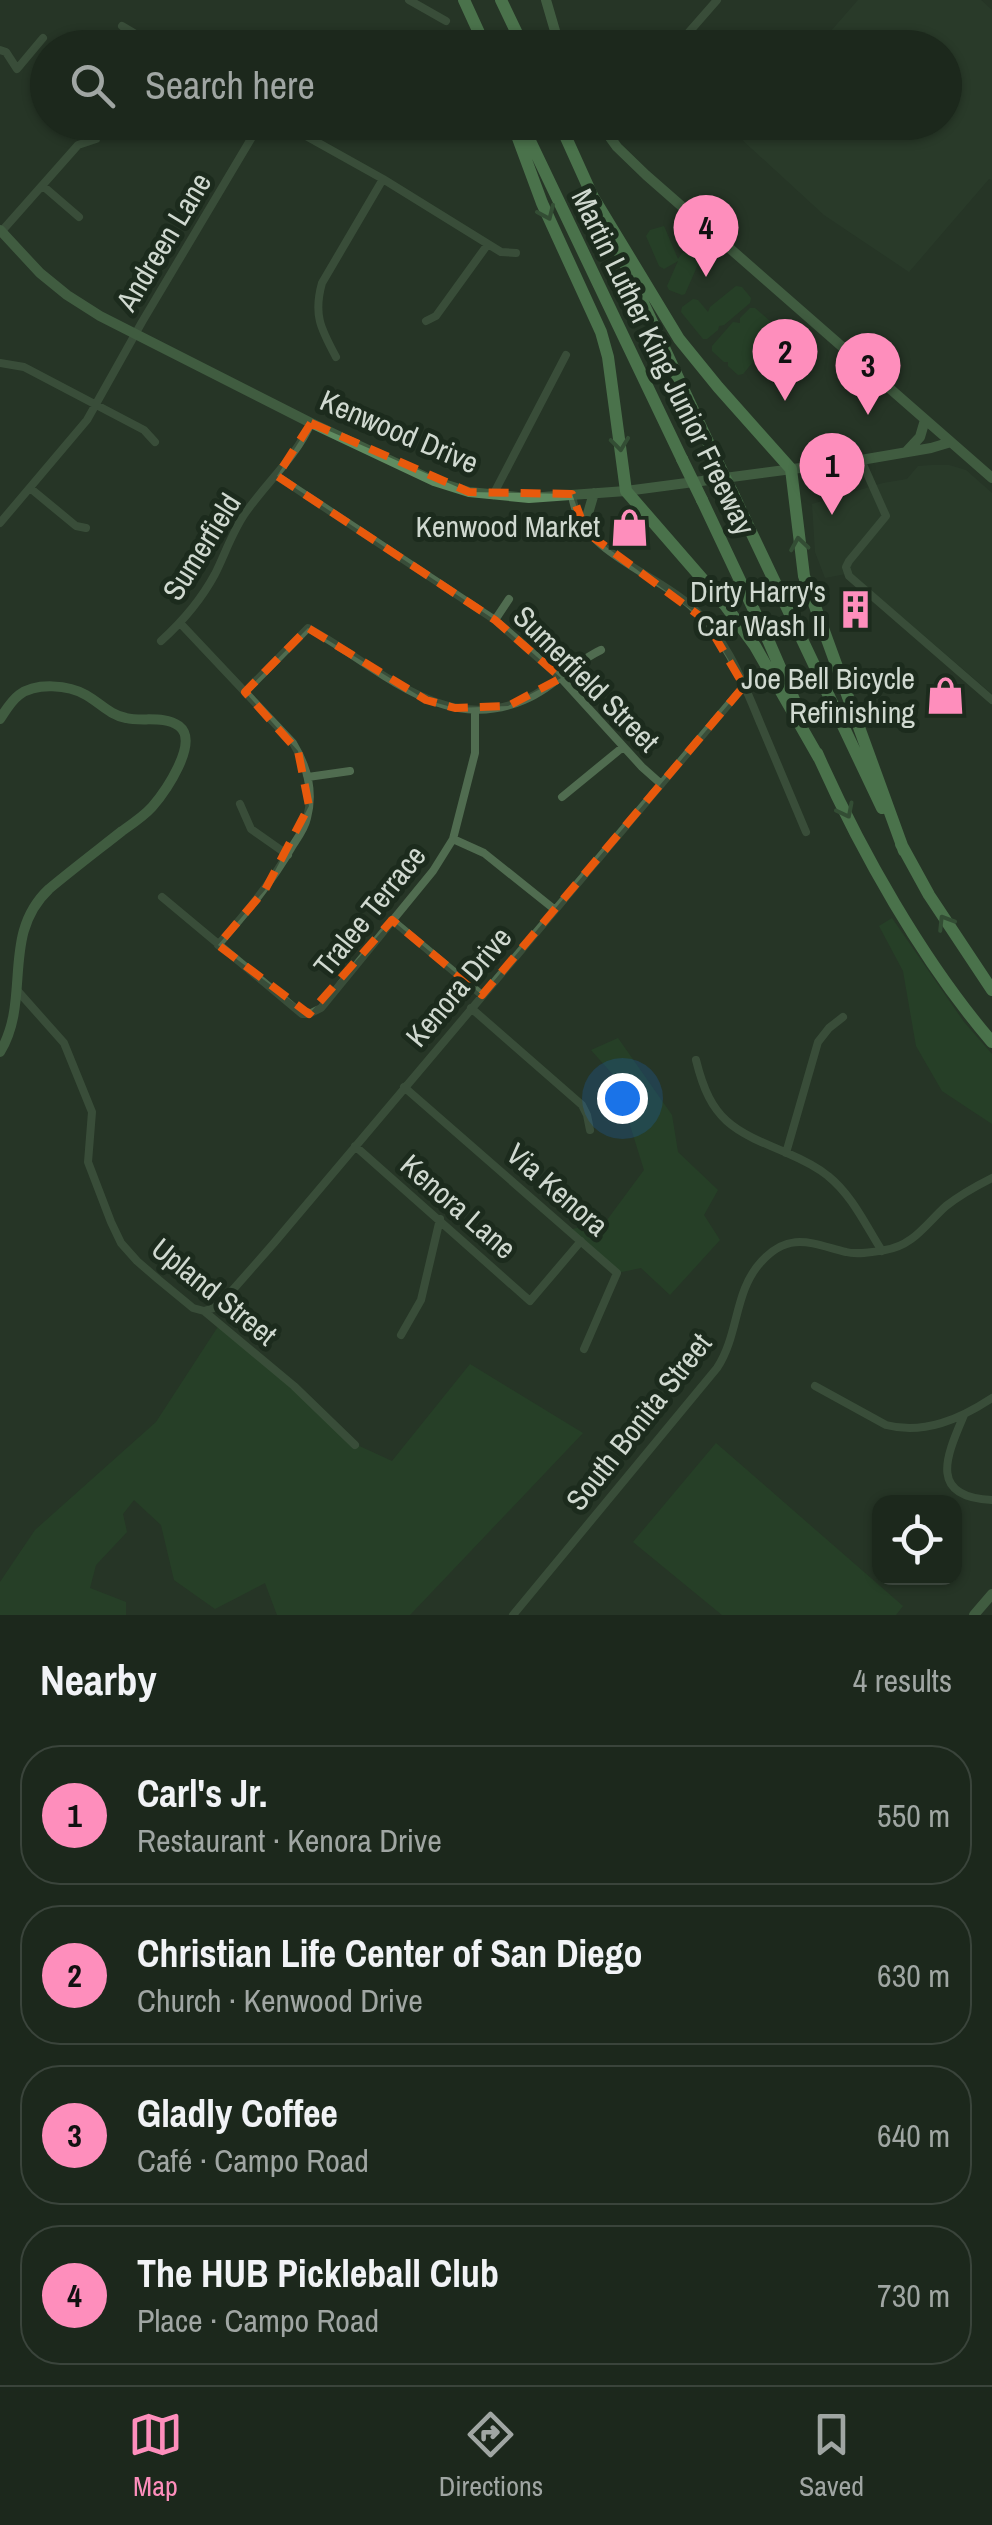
<!DOCTYPE html>
<html lang="en">
<head>
<meta charset="utf-8">
<style>
	:root { --surface:#1c281c; --page:#253025; --text:#f1f3f6; --muted:#a0a6a3; --line:#3a443b; --accent:#fe8ebc }
	body { margin:0; font-family:"Archivo Narrow",sans-serif; background:var(--page); color:var(--text) }
	.controls { position:absolute; right:30px; bottom:30px; display:grid; overflow:hidden; border-radius:20px; box-shadow:0 2px 8px #0004 }
	.controls button { width:90px; height:90px; display:grid; place-items:center; padding:0; border:0; border-bottom:2px solid var(--line); background:var(--surface); color:var(--text); font:50px sans-serif }
	.you { position:absolute; left:622px; top:1098px; width:35px; height:35px; margin:-25px; border:8px solid #fff; border-radius:50%; background:#1a73e8; box-shadow:0 0 0 15px #1a73e833 }
	.badge { display:grid; place-items:center; width:65px; height:65px; border-radius:50%; background:var(--accent); color:#111; font-size:32px; font-weight:700 }
	.pin { position:absolute; translate:-50% -82px; filter:drop-shadow(0 2px 5px #0008) }
	.pin::after { content:''; position:absolute; top:52px; width:35px; height:30px; background:inherit; clip-path:polygon(0 0,100% 0,50% 100%) }
	.list { margin:0; padding:0; list-style:none }
	h2 { display:flex; justify-content:space-between; align-items:center; height:130px; margin:0; padding:0 40px; font-size:42px }
	h2 small { font-size:32px; font-weight:400; color:var(--muted) }
	.list li { display:grid; grid-template-columns:65px 1fr auto; gap:30px; align-items:center; box-sizing:border-box; height:140px; margin:0 20px 20px; padding:0 20px; border:2px solid var(--line); border-radius:40px }
	.list b { display:block; font-size:38px; white-space:nowrap }
	.list p { margin:0; font-size:32px; white-space:nowrap; color:var(--muted) }
	.list em { font-size:32px; font-style:normal; color:var(--muted) }
	.icon { flex:none; width:55px; height:55px; fill:none; stroke:currentColor; stroke-width:2; stroke-linecap:round; stroke-linejoin:round }
	.map { position:relative; flex:none; width:992px; height:1615px; overflow:hidden }
	.search { position:absolute; background:var(--surface); box-shadow:0 2px 8px #0004; left:30px; right:30px; top:30px; height:110px; display:flex; align-items:center; gap:25px; box-sizing:border-box; padding:0 35px; border-radius:55px; color:var(--muted); font-size:38px }
	.sheet { height:770px; background:var(--surface) }
	nav { display:flex; justify-content:space-around; align-items:center; box-sizing:border-box; height:140px; border-top:2px solid var(--line); background:var(--surface); font-size:28px; color:var(--muted) }
	nav a { display:grid; justify-items:center; gap:5px }
	nav .on { color:var(--accent) }
	.map>svg:first-child { display:block }
	.built { fill:#2d412e }
	.green { fill:#264d28 }
	.lines { fill:none; stroke-linecap:round; stroke-linejoin:round }
	.street { stroke:#506c50; stroke-width:8 }
	.secondary { stroke:#608c61; stroke-width:10 }
	.highway { stroke:#76bc79; stroke-width:12 }
	.highway-bridge { stroke:#76bc79; stroke-width:12 }
	.oneway { stroke:#446c46 }
	.marked { fill:none; stroke:#e8590c; stroke-width:8; stroke-dasharray:20 12; stroke-linejoin:round }
	.labels { text-anchor:middle; stroke-width:10; stroke-linejoin:round; paint-order:stroke }
	.street-label { font-size:30px; fill:#d0d9d0; stroke:#1c2b1d }
	.poi-label { font-size:30px; fill:#d0d9d0; stroke:#1c2b1d; text-anchor:end }
</style>
</head>
<body>
<div class="map">
<svg width="992" height="1615" viewBox="0 0 992 1615">
	<rect width="100%" height="100%" fill="#263526"/>
	<path class="built" d="M858 0H981L992 10V180L989 179 909 272 824 215 739 137 752 123 944 122V48L817 47Z
		M932 465H949L966 470 992 493V694L851 573 825 578 815 552 812 504 883 483 907 479 918 466Z"/>
	<path class="green" d="M664 226 678 259 682 253 687 252 698 257 699 262 685 294 682 295 669 290 667 286 678 261 664 269 659 266 646 236 650 230Z
		M736 286 742 287 751 298 750 303 724 325 719 326 718 330 707 339H703L681 312 682 307 693 299 698 300 708 312 710 307Z
		M750 308H755L778 328V334L769 344H764V349L743 374 738 375 728 366V362H724L712 351V346L733 322 740 323V318Z
		M892 918 964 1022 992 1054V1124L942 1091 916 1046 903 971 879 926Z
		M618 1038 672 1115 678 1152 718 1190 704 1215 720 1240 670 1295 641 1268 617 1273 569 1230 607 1220 644 1170 615 1077 591 1050Z
		M221 1322 355 1444 392 1461 470 1364 583 1433 410 1615H277L265 1583 215 1609 174 1580 161 1525 134 1500 123 1514 127 1532 96 1565 90 1588 126 1602V1615H0V1582L35 1530 156 1422Z
		M716 1443 903 1606 896 1615H722L633 1542Z"/>
	<g class="lines">
		<path class="street" d="M409 0 446 21
			M122 26 159 48
			M675 48 717 0
			M0 50 6 52 17 69 43 38
			M281 122 383 179 488 244 501 252 516 253
			M43 186 79 217
			M1 232 78 145 96 139
			M426 321 436 316 488 244
			M336 357C321 329 313 315 322 283L383 179
			M0 363 24 367 144 430 155 442
			M861 460 886 516 849 561 846 567 849 576 992 700
			M277 476 495 620 561 678 642 767 660 783
			M30 488 76 526 86 528
			M572 494C578 552 653 571 691 606 727 638 743 682 761 725 776 761 791 796 806 832
			M493 495 566 355
			M0 523 87 420 142 322 261 122
			M495 620 509 599
			M180 623 293 743C307 766 314 792 307 818 305 828 299 836 293 845 272 882 246 913 218 945
			M161 641C182 622 201 600 215 574 225 554 233 530 246 512 268 481 295 458 311 423
			M245 692 308 628C376 664 441 736 524 700 553 688 573 663 601 650
			M308 777 350 771
			M562 797 623 747
			M240 804 251 829 288 855
			M453 839 484 853 554 909
			M162 897 302 1014H309L321 1008 433 871 453 839 475 753V710
			M392 920 482 995
			M16 989 64 1043 92 1112 88 1162 111 1222 121 1243 137 1261 159 1280 193 1308 204 1311 294 1386 355 1445
			M471 1008 582 1105 587 1115 590 1130
			M696 1060C711 1121 732 1130 787 1153 801 1159 816 1166 828 1176 852 1195 866 1226 882 1251
			M404 1087 617 1273 584 1349
			M355 1146 530 1301 581 1241
			M786 1153 818 1042 829 1028 843 1017
			M204 1311 214 1308 223 1301 274 1243 744 686
			M401 1335 421 1300 440 1219
			M815 1386 886 1425C924 1435 960 1419 992 1398
			M964 1415C947 1455 927 1497 992 1500
			M513 1615 717 1368C739 1335 734 1291 761 1262 789 1230 813 1244 846 1252 857 1255 873 1252 885 1250 913 1246 926 1224 946 1206 960 1195 976 1186 992 1178"/>
		<path class="secondary" d="M546 0 560 48
			M599 122 617 147 646 175 992 478
			M0 230 40 273 67 295 100 316 311 423 434 481 469 492 529 498 626 491 861 460 931 448 951 442
			M906 452 920 437 925 420
			M586 532 587 517 594 493
			M0 719C6 710 11 701 19 695 36 682 69 685 86 695 100 703 110 715 126 718 142 722 164 715 179 726 200 742 165 792 152 807 144 816 132 824 122 831 98 850 73 869 49 889 0 935 32 999 0 1052
			M974 1615 992 1594"/>
		<path class="highway" d="M464 0 486 48
			M501 0 524 48
			M512 122 542 203 601 332 608 357 626 491 725 605 755 646 819 758
			M521 122 682 459
			M559 122 596 204
			M593 197 679 339 718 387 791 469 804 576 904 851
			M618 249 714 455
			M734 496 882 808
			M702 500 769 642 795 702
			M817 753C860 850 923 962 992 1042
			M901 844 929 895 992 990"/>
		<path class="highway-bridge" d="M714 455 734 496
			M682 459 702 500"/>
	</g>
	<defs><path id="oneway-chevron" d="M-2-3.5L2.5 0L-2 3.5" fill="none" stroke-width="1.6" stroke-linecap="round" stroke-linejoin="round" transform="scale(2.5)"/></defs>
	<g class="oneway">
		<use href="#oneway-chevron" transform="translate(547 213) rotate(66)"/>
		<use href="#oneway-chevron" transform="translate(620 444) rotate(83)"/>
		<use href="#oneway-chevron" transform="translate(799 544) rotate(-99)"/>
		<use href="#oneway-chevron" transform="translate(846 811) rotate(63)"/>
		<use href="#oneway-chevron" transform="translate(945 922) rotate(-122)"/>
	</g>
	<path d="M0 0H992V1615H0ZM311 423 469 492 572 494 586 532 705 620 744 686 482 995 392 920 309 1014 218 945 265 890 309 806 298 751 245 692 308 628 426 700 455 708 508 706 561 678 495 620 277 476Z" fill="#263526" fill-opacity=".55" fill-rule="evenodd"/>
	<path class="marked" d="M311 423 469 492 572 494 586 532 705 620 744 686 482 995 392 920 309 1014 218 945 265 890 309 806 298 751 245 692 308 628 426 700 455 708 508 706 561 678 495 620 277 476Z"/>
	<defs>
		<symbol id="shop-bare" viewBox="-9 -9 18 18"><path d="M-5-2.5h2.3a2.7 3.5 0 0 1 5.4 0H5L5.5 6h-11ZM-1.5-2.5h3a1.5 2.3 0 0 0-3 0Z" fill="#fe8ebc" stroke="#1c2b1d" stroke-width="2.5" paint-order="stroke"/></symbol>
		<symbol id="building-bare" viewBox="-9 -9 18 18"><path d="M-4-6H4V6H1V3H-1V6H-4ZM-2.5-4.3h1.7v1.8h-1.7ZM.8-4.3h1.7v1.8H.8ZM-2.5-1h1.7V.8h-1.7ZM.8-1h1.7V.8H.8Z" fill="#fe8ebc" stroke="#1c2b1d" stroke-width="2.5" paint-order="stroke"/></symbol>
	</defs>
	<g fill-rule="evenodd">
		<use href="#shop-bare" x="602" y="500" width="55" height="55"/>
		<use href="#building-bare" x="828" y="582" width="55" height="55"/>
		<use href="#shop-bare" x="918" y="668" width="55" height="55"/>
	</g>
	<g class="labels">
		<g class="street-label">
			<text transform="translate(164 242) rotate(-59)" y="10">Andreen Lane</text>
			<text transform="translate(663 362) rotate(64)" y="10">Martin Luther King Junior Freeway</text>
			<text transform="translate(399 432) rotate(23)" y="10">Kenwood Drive</text>
			<text transform="translate(202 547) rotate(-58)" y="10">Sumerfield</text>
			<text transform="translate(586 679) rotate(45)" y="10">Sumerfield Street</text>
			<text transform="translate(370 911) rotate(-51)" y="10">Tralee Terrace</text>
			<text transform="translate(459 987) rotate(-50)" y="10">Kenora Drive</text>
			<text transform="translate(557 1190) rotate(41)" y="10">Via Kenora</text>
			<text transform="translate(458 1207) rotate(41)" y="10">Kenora Lane</text>
			<text transform="translate(214 1292) rotate(39)" y="10">Upland Street</text>
			<text transform="translate(639 1422) rotate(-52)" y="10">South Bonita Street</text>
		</g>
		<g class="poi-label">
			<text x="600" y="537">Kenwood Market</text>
			<text x="826" y="602">Dirty Harry's<tspan x="826" dy="34">Car Wash II</tspan></text>
			<text x="915" y="689">Joe Bell Bicycle<tspan x="915" dy="34">Refinishing</tspan></text>
		</g>
	</g>
</svg>
<div class="controls">
<button><svg class="icon" aria-label="locate" viewBox="0 0 24 24"><circle cx="12" cy="12" r="6"/><path d="M12 2v4M12 18v4M2 12h4M18 12h4"/></svg></button>
</div>
<div class="you"></div>
<div class="pin badge" style="left:832px;top:515px">1</div>
<div class="pin badge" style="left:785px;top:401px">2</div>
<div class="pin badge" style="left:868px;top:415px">3</div>
<div class="pin badge" style="left:706px;top:277px">4</div>
<div class="search"><svg class="icon" aria-label="search" viewBox="0 0 24 24"><circle cx="10" cy="10" r="6"/><path d="M15 15l6 6"/></svg>Search here</div>
</div>
<section class="sheet">
<h2>Nearby<small>4 results</small></h2>
<ul class="list">
<li><span class="badge">1</span><div><b>Carl's Jr.</b><p>Restaurant · Kenora Drive</p></div><em>550 m</em></li>
<li><span class="badge">2</span><div><b>Christian Life Center of San Diego</b><p>Church · Kenwood Drive</p></div><em>630 m</em></li>
<li><span class="badge">3</span><div><b>Gladly Coffee</b><p>Café · Campo Road</p></div><em>640 m</em></li>
<li><span class="badge">4</span><div><b>The HUB Pickleball Club</b><p>Place · Campo Road</p></div><em>730 m</em></li>
</ul>
</section>
<nav>
<a class="on"><svg class="icon" aria-label="map" viewBox="0 0 24 24"><path d="M3 6l6-2 6 2 6-2v14l-6 2-6-2-6 2zM9 4v14M15 6v14"/></svg>Map</a>
<a><svg class="icon" aria-label="directions" viewBox="0 0 24 24"><path d="M12 3l9 9-9 9-9-9zM9 14v-3h6M13 9l2 2-2 2"/></svg>Directions</a>
<a><svg class="icon" aria-label="saved" viewBox="0 0 24 24"><path d="M7 4h10v16l-5-4-5 4z"/></svg>Saved</a>
</nav>
</body>
</html>
